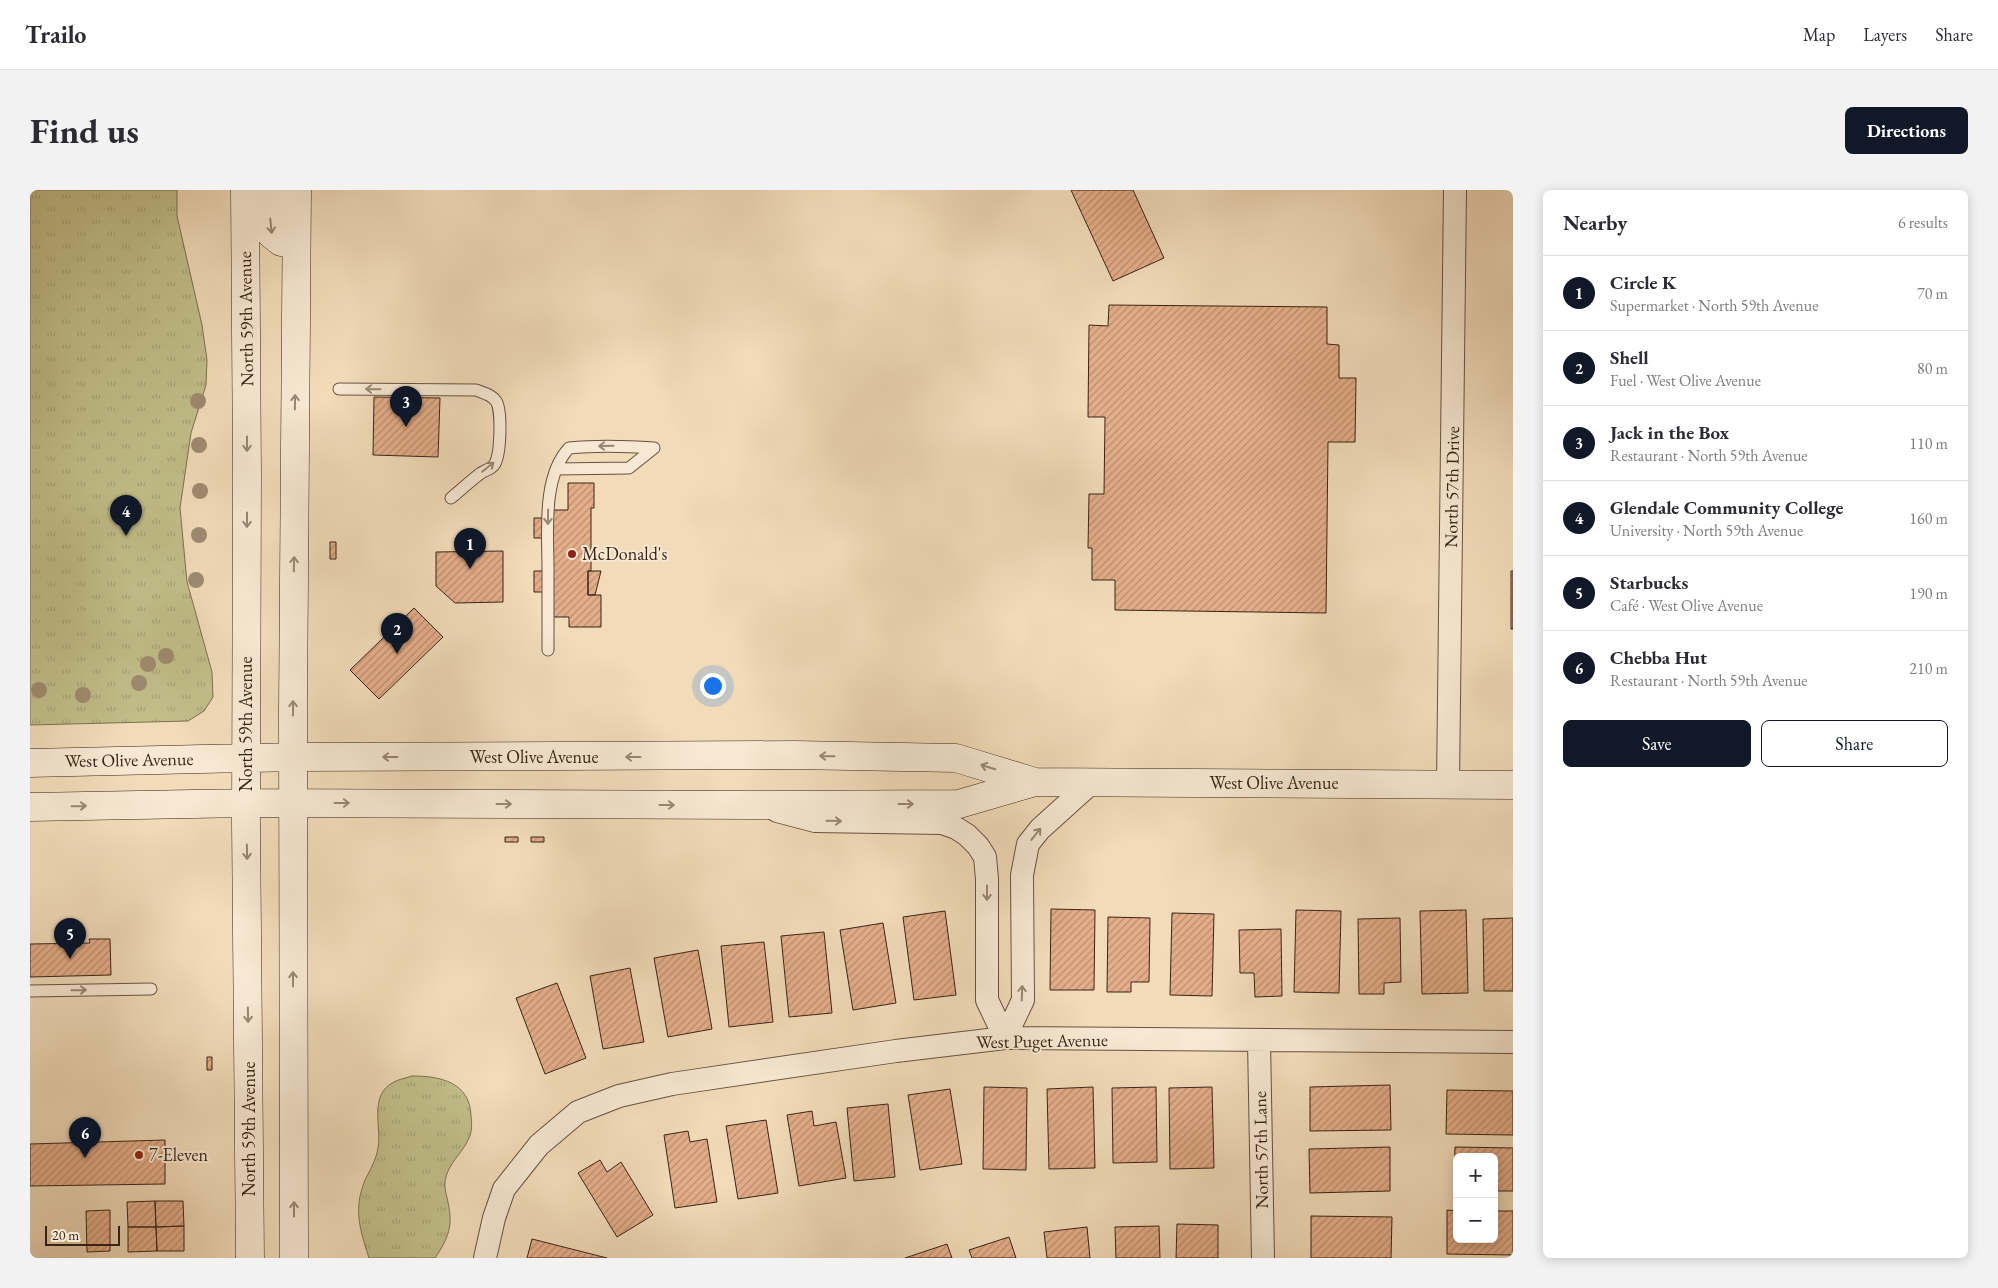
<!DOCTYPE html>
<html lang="en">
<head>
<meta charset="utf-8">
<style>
	:root { --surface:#fff; --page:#f2f2f3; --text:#2b2b33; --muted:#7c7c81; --line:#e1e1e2; --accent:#111827 }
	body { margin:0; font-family:"EB Garamond",serif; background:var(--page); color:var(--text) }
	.controls { position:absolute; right:15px; bottom:15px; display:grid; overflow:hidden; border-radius:8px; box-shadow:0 2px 12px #0003 }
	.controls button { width:45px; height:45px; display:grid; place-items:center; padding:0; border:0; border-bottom:1px solid var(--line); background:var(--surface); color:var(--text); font:25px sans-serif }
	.scale { position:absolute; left:15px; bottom:12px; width:75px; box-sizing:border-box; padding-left:5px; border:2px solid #392417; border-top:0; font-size:14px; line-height:18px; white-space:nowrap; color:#392417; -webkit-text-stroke:4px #f6e8d2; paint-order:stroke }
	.you { position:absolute; left:682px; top:495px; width:18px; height:18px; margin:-12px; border:4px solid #fff; border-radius:50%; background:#1a73e8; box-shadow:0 0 0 8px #1a73e833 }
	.badge { display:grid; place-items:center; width:32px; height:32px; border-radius:50%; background:var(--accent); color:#fff; font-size:16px; font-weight:700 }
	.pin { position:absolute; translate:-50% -41px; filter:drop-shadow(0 1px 2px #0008) }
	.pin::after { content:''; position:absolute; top:26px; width:18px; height:15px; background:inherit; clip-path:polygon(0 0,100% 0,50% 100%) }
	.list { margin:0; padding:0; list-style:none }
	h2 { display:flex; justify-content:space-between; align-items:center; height:65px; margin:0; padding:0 20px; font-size:21px }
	h2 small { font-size:16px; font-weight:400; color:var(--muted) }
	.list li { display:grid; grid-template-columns:32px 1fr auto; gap:15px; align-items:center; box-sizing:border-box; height:75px; padding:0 20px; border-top:1px solid var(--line) }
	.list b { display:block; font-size:19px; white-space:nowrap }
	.list p { margin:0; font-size:16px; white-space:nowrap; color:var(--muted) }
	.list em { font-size:16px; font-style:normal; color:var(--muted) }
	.actions { display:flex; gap:10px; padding:15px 20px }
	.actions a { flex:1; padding:11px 0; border:1px solid var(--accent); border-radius:8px; text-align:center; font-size:18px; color:var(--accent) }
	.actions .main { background:var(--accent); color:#fff }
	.map { position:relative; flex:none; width:1483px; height:1068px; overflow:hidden; border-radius:8px }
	header { display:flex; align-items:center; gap:30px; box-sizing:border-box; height:70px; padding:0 25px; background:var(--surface); border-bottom:1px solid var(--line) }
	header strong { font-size:24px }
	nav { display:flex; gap:28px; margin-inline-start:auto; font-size:18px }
	.intro { display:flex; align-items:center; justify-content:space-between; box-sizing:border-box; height:120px; padding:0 30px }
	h1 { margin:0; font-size:35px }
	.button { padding:12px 22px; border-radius:8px; background:var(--accent); color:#fff; font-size:18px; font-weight:700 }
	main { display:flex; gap:30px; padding:0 30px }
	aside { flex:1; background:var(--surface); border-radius:8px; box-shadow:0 2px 12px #0003 }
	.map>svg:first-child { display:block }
	.grass { fill:url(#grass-tufts); stroke:#7d7150 }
	.building { fill:url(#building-hatch); stroke:#392417 }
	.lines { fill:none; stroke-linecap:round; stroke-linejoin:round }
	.service-casing { stroke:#675240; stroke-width:13 }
	.minor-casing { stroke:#675240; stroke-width:24 }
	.secondary-casing { stroke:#392417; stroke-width:29 }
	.service { stroke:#f6e8d2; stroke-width:11 }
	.minor { stroke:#f6e8d2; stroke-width:22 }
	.secondary { stroke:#f6e8d2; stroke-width:28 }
	.tree { fill:#9e8b70 }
	.oneway { stroke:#988674 }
	.poi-dot { fill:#8f2418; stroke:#f6e8d2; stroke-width:2 }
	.labels { text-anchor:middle; stroke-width:4; stroke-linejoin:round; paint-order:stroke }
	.street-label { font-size:18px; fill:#392417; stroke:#f6e8d2 }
	.poi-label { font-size:18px; fill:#392417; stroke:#f6e8d2; text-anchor:start }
</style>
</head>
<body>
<header>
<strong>Trailo</strong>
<nav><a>Map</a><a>Layers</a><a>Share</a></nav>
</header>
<div class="intro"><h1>Find us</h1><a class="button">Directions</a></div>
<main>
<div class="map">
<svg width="1483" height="1068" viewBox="0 0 1483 1068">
	<defs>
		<pattern id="grass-tufts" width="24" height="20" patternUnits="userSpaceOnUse" patternTransform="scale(1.25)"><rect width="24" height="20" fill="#c1be8a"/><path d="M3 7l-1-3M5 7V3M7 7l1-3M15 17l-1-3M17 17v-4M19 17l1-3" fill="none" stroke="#a7a376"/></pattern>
		<pattern id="building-hatch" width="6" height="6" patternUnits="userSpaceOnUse" patternTransform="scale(1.25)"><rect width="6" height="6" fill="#e5ae8a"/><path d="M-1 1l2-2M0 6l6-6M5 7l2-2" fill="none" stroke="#bb8d70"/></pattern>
	</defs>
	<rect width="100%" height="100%" fill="#f1dbb9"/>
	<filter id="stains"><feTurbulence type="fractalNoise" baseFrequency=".004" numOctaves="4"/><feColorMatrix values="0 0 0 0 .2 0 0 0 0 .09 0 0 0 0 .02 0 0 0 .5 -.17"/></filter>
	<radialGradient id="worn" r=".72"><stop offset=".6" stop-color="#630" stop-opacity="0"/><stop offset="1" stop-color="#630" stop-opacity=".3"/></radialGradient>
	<path class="grass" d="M0 0H147V26L172 135 177 170 176 195 161 243 150 318 157 392 182 482 183 507 174 521 158 531 0 535Z
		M382 886C410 886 440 892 441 926 442 933 442 942 439 948 432 964 418 973 415 991 414 1000 418 1009 419 1018 423 1038 416 1052 405 1068H339C330 1039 323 1020 335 990 340 980 346 970 348 958 352 937 338 905 364 892 369 889 377 888 382 886Z"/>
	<path class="building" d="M1041 0H1103L1134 68 1083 91Z
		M1079 115 1297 117V154L1309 155V188H1326L1325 252H1298L1296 423 1085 420V390H1062V358H1058L1059 304H1074L1075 227H1058L1059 135 1078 136Z
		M344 207 410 208 408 267 343 265Z
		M538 293H564V318H561V381H558V405H571V437H539V427H522V320H538Z
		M504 328H522V348H504Z
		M300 352H306V369H300Z
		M473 361V412L425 413 406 396V362Z
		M504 381H522V402H504Z
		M558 381H571L565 405H558Z
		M1481 381H1483V439H1481Z
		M384 418 413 447 349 509 320 480Z
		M475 647H488V652H475Z
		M501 647H514V652H501Z
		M1021 719 1065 720 1064 800H1020Z
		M1266 720 1311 721 1309 803 1264 802Z
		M1436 720 1438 803 1392 804 1390 721Z
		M915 721 926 805 884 810 873 727Z
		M1142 723 1184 724 1182 806 1140 805Z
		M1078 727 1120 728 1119 792H1101V802H1077Z
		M1370 728 1371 792 1354 793V804H1329L1328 729Z
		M1483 728V801H1454L1453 729Z
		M853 733 866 813 823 820 810 740Z
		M1251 739 1252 806 1225 807 1224 783H1210L1209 740Z
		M794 742 802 823 759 827 751 746Z
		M59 749H80L81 785 0 787V754L60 753Z
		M734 752 743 832 699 837 691 756Z
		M668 760 682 839 638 847 624 768Z
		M600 778 614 852 573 859 560 786Z
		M527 793 556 868 515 884 486 808Z
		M177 867H182V880H177Z
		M1360 895 1361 940 1280 941V897Z
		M954 897 997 898 996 980 953 979Z
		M1063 897 1065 978 1019 979 1017 899Z
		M1126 897 1127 972 1083 973 1082 898Z
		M1182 897 1184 978 1140 979 1139 898Z
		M920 899 932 974 890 980 878 905Z
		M1417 900 1483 901V945L1416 944Z
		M858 914 865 987 824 991 817 918Z
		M782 921 784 936 806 932 816 988 769 996 757 925Z
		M736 930 748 1003 708 1009 696 936Z
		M658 941 660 952 677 949 687 1012 645 1018 634 945Z
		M135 950V994L0 996V954Z
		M1360 957V1001L1280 1003 1279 959Z
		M1425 957 1483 958V1001H1464V967H1427V1000H1424Z
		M570 970 577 982 591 972 623 1025 587 1047 548 983Z
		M125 1011H153L154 1036 126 1037Z
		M125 1011 126 1037H98L97 1012Z
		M80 1020V1061L57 1062 56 1021Z
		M1417 1020 1427 1021V1049H1464V1021H1483V1065L1417 1064Z
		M1281 1026 1362 1027 1361 1068H1281Z
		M1147 1034 1188 1035V1068H1146Z
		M154 1036V1061H127L126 1037Z
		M1129 1036 1130 1068H1086L1085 1037Z
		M98 1037H126L127 1061 98 1062Z
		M1057 1037 1060 1068H1017L1014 1042Z
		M979 1047 986 1068H942L939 1060Z
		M502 1049 577 1068H497Z
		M917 1054 922 1068H875Z"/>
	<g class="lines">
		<defs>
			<path id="service" d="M309 199 446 200C453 203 461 204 466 211 472 220 471 266 464 275 461 279 454 281 451 283 440 291 431 300 421 308
				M526 279 599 278 624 258
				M518 460C518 433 518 406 518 379 518 342 512 287 539 258 568 255 596 256 624 258
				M0 801 121 799"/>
			<path id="minor" d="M1418 595 1425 0
				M747 621 785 631 912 633 926 638 937 645 948 656 955 667 957 689V810L975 848
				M975 848 993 810 992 685 998 654 1010 639 1061 593
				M1229 851 1233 1068
				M455 1068 464 1028 474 999 509 955 548 922 589 906 642 894 866 861 975 848 1483 852"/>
			<path id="secondary" d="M215 0 217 282 216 633 220 1068
				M240 0 241 44 251 52 266 53
				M0 573 263 567 765 565 926 568 1005 592 1483 595
				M0 617 216 613 722 615 929 614 1005 592
				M264 1068 263 519 267 0"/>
		</defs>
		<use href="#service" class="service-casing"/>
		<use href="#minor" class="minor-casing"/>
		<use href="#secondary" class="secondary-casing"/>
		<use href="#service" class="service"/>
		<use href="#minor" class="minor"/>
		<use href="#secondary" class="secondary"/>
	</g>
	<g class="tree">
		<circle cx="168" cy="211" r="8"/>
		<circle cx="169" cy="255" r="8"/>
		<circle cx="170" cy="301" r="8"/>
		<circle cx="169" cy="345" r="8"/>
		<circle cx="166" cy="390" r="8"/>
		<circle cx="136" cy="466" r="8"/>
		<circle cx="118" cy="474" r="8"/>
		<circle cx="109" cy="493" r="8"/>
		<circle cx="9" cy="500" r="8"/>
		<circle cx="53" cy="505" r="8"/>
	</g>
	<defs><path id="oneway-shaft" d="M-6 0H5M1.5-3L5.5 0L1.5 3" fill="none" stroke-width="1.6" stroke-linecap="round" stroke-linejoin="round" transform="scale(1.25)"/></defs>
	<g class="oneway">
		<use href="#oneway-shaft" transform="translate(241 36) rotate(84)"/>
		<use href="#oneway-shaft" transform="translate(343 199) rotate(-179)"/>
		<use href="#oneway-shaft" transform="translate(265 212) rotate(-89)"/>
		<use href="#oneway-shaft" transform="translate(217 254) rotate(90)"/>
		<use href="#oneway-shaft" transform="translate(576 256) rotate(179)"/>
		<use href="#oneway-shaft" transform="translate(458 277) rotate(-39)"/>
		<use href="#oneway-shaft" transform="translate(518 327) rotate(91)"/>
		<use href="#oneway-shaft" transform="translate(217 330) rotate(90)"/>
		<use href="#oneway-shaft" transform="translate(264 374) rotate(-89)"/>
		<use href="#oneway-shaft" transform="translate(263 518) rotate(-90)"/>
		<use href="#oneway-shaft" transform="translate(797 566) rotate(-179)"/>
		<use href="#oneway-shaft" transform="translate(360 567) rotate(180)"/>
		<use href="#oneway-shaft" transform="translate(603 567) rotate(180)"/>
		<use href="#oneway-shaft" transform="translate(958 577) rotate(-163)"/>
		<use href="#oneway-shaft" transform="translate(312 613)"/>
		<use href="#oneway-shaft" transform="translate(474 614)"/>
		<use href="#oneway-shaft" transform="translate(876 614)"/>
		<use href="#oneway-shaft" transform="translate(637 615)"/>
		<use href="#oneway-shaft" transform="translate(49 616) rotate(-1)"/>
		<use href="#oneway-shaft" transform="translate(804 631) rotate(1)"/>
		<use href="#oneway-shaft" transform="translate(1006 644) rotate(-51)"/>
		<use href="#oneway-shaft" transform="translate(217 662) rotate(89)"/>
		<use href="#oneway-shaft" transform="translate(957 703) rotate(90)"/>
		<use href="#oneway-shaft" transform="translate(263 789) rotate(-90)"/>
		<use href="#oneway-shaft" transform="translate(49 800) rotate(-1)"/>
		<use href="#oneway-shaft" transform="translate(992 803) rotate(-88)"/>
		<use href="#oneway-shaft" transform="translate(218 825) rotate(89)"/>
		<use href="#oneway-shaft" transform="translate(264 1019) rotate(-90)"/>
	</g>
	<g class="poi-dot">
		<circle cx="542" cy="364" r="5"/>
		<circle cx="109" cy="965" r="5"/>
	</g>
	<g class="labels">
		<g class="street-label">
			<text transform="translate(216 129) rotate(-91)" y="6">North 59th Avenue</text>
			<text transform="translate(1422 297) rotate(-89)" y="6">North 57th Drive</text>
			<text transform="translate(216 534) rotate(-90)" y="6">North 59th Avenue</text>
			<text x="504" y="573">West Olive Avenue</text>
			<text transform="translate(99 570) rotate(-1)" y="6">West Olive Avenue</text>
			<text x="1244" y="599">West Olive Avenue</text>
			<text transform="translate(1012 851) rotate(-1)" y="6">West Puget Avenue</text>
			<text transform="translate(219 939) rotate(-90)" y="6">North 59th Avenue</text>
			<text transform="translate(1231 960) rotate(-91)" y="6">North 57th Lane</text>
		</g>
		<g class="poi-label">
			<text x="552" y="370">McDonald's</text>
			<text x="119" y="971">7-Eleven</text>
		</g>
	</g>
	<rect width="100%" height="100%" filter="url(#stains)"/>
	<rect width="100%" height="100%" fill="url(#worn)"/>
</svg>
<div class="controls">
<button>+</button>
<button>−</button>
</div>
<div class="scale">20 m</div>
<div class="you"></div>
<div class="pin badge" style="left:440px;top:379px">1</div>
<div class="pin badge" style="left:367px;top:464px">2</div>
<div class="pin badge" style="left:376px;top:237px">3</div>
<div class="pin badge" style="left:96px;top:346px">4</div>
<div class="pin badge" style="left:40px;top:769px">5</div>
<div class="pin badge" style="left:55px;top:968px">6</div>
</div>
<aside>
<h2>Nearby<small>6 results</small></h2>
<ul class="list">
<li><span class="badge">1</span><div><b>Circle K</b><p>Supermarket · North 59th Avenue</p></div><em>70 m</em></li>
<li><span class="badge">2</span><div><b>Shell</b><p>Fuel · West Olive Avenue</p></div><em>80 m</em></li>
<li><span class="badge">3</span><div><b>Jack in the Box</b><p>Restaurant · North 59th Avenue</p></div><em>110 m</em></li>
<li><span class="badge">4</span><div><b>Glendale Community College</b><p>University · North 59th Avenue</p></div><em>160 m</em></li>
<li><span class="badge">5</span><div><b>Starbucks</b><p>Café · West Olive Avenue</p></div><em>190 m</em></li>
<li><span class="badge">6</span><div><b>Chebba Hut</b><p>Restaurant · North 59th Avenue</p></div><em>210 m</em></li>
</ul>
<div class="actions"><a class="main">Save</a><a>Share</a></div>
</aside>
</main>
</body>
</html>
